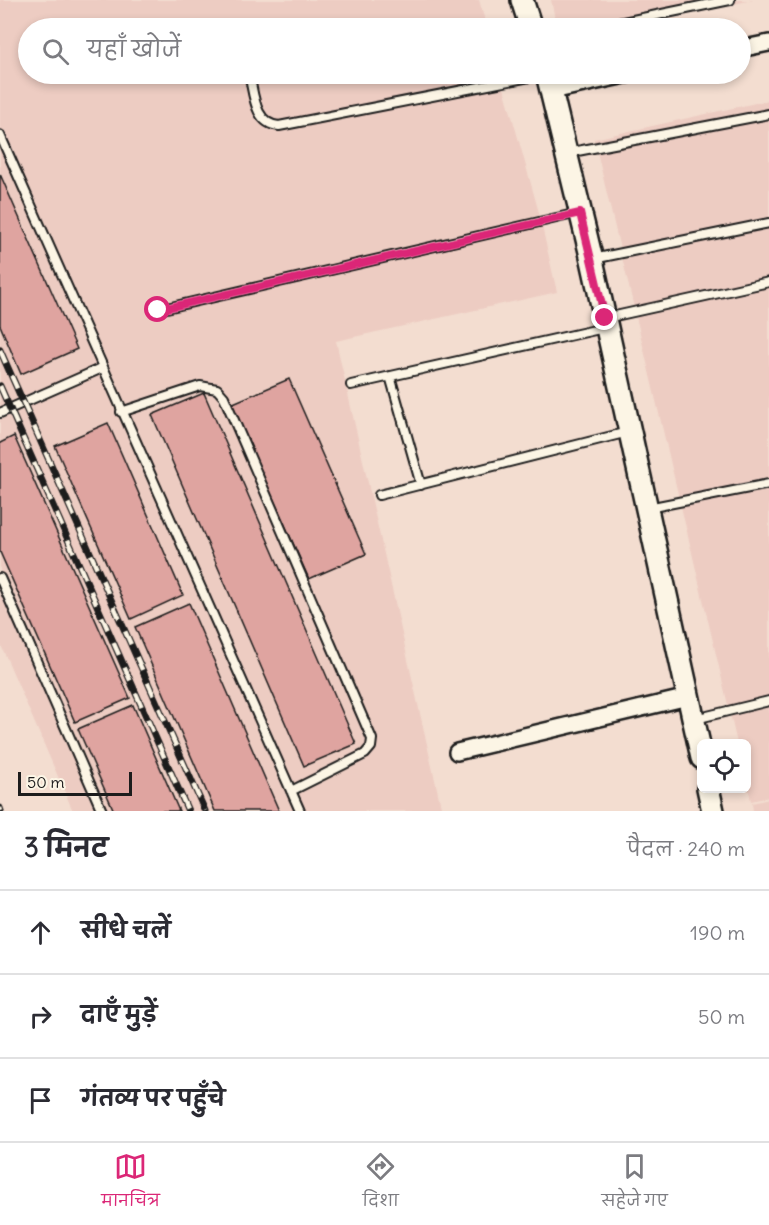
<!DOCTYPE html>
<html lang="hi">
<head>
<meta charset="utf-8">
<style>
	:root { --surface:#fff; --page:#f2f2f3; --text:#2b2b33; --muted:#7c7c81; --line:#e1e1e2; --accent:#db2777 }
	body { margin:0; font-family:Delius,"Playpen Sans Deva",sans-serif; background:var(--page); color:var(--text) }
	.controls { position:absolute; right:18px; bottom:18px; display:grid; overflow:hidden; border-radius:9px; box-shadow:0 3px 9px #0003 }
	.controls button { width:54px; height:54px; display:grid; place-items:center; padding:0; border:0; border-bottom:2px solid var(--line); background:var(--surface); color:var(--text); font:30px sans-serif }
	.scale { position:absolute; left:18px; bottom:15px; width:114px; box-sizing:border-box; padding-left:6px; border:3px solid #1c1c1c; border-top:0; font-size:16px; line-height:21px; white-space:nowrap; color:#1c1c1c; -webkit-text-stroke:4px #fcf5e5; paint-order:stroke }
	.stop { position:absolute; width:18px; height:18px; margin:-14px; border:4px solid #db2777; border-radius:50%; background:#fff }
	.stop.end { background:#db2777; border-color:#fff; box-shadow:0 2px 6px #0008 }
	.list { margin:0; padding:0; list-style:none }
	h2 { display:flex; justify-content:space-between; align-items:center; height:78px; margin:0; padding:0 24px; font-size:26px }
	h2 small { font-size:20px; font-weight:400; color:var(--muted) }
	.list li { display:grid; grid-template-columns:39px 1fr auto; gap:18px; align-items:center; box-sizing:border-box; height:84px; padding:0 24px; border-top:2px solid var(--line) }
	.list b { display:block; font-size:22px; white-space:nowrap }
	.list em { font-size:20px; font-style:normal; color:var(--muted) }
	.icon { flex:none; width:33px; height:33px; fill:none; stroke:currentColor; stroke-width:2; stroke-linecap:round; stroke-linejoin:round }
	.map { position:relative; flex:none; width:769px; height:811px; overflow:hidden }
	.search { position:absolute; background:var(--surface); box-shadow:0 3px 9px #0003; left:18px; right:18px; top:18px; height:66px; display:flex; align-items:center; gap:15px; box-sizing:border-box; padding:0 21px; border-radius:33px; color:var(--muted); font-size:22px }
	.sheet { height:330px; background:var(--surface) }
	nav { display:flex; justify-content:space-around; align-items:center; box-sizing:border-box; height:84px; border-top:2px solid var(--line); background:var(--surface); font-size:16px; color:var(--muted) }
	nav a { display:grid; justify-items:center; gap:3px }
	nav .on { color:var(--accent) }
	.map>svg:first-child { display:block }
	.built { fill:#edccc2 }
	.building { fill:#dfa4a0; stroke:#1c1c1c; stroke-width:1.5 }
	.lines { fill:none; stroke-linecap:round; stroke-linejoin:round }
	.service-casing { stroke:#1c1c1c; stroke-width:12 }
	.minor-casing { stroke:#1c1c1c; stroke-width:20 }
	.secondary-casing { stroke:#1c1c1c; stroke-width:26 }
	.service { stroke:#fcf5e5; stroke-width:8 }
	.minor { stroke:#fcf5e5; stroke-width:15 }
	.secondary { stroke:#fcf5e5; stroke-width:21 }
	.rail-casing { stroke:#1c1c1c; stroke-width:7 }
	.rail { stroke:#fcf5e5; stroke-width:4.5; stroke-dasharray:14; stroke-linecap:butt }
	.route { stroke:#db2777; stroke-width:8 }
</style>
</head>
<body>
<div class="map">
<svg width="769" height="811" viewBox="0 0 769 811">
	<rect width="100%" height="100%" fill="#f3ddd0"/>
	<filter id="ink" filterUnits="userSpaceOnUse"><feTurbulence type="fractalNoise" baseFrequency=".0167" numOctaves="2"/><feDisplacementMap in="SourceGraphic" scale="12" xChannelSelector="R" yChannelSelector="G"/><feConvolveMatrix kernelMatrix="1 2 1 2 8 2 1 2 1" color-interpolation-filters="sRGB"/></filter>
	<g filter="url(#ink)">
		<path class="built" d="M0 0H479L487 28H28V74H500L538 209 557 292 336 341 442 811H73L0 643Z
			M551 0H753L619 28H557Z
			M769 100V797L751 801 747 782 746 744 737 743 594 139Z
			M769 799V811H753L752 803Z"/>
		<path class="building" d="M0 174 77 349 21 374 0 325Z
			M289 379 366 554 309 579 231 404Z
			M204 393 356 744 304 766 152 415Z
			M108 423 183 595 131 619 55 446Z
			M14 436 130 698 75 722 0 552V443Z
			M189 603 279 811H215L135 627Z
			M133 705 179 811H114L78 729Z"/>
		<g class="lines">
			<defs>
				<path id="service" d="M594 28 730 0
					M249 74C254 93 254 124 279 126L545 74
					M0 135 300 811
					M567 153 769 114
					M593 259 769 223
					M158 310 578 213
					M606 318 769 282
					M390 376 421 485
					M351 385 604 328
					M121 412 200 386 217 389 224 397 372 739 371 747 365 754 291 791
					M0 413 102 368
					M379 495 628 432
					M648 508 769 484
					M0 578 102 811
					M695 719 769 701"/>
				<path id="minor" d="M740 49 769 43
					M552 91 630 74
					M457 752 688 697"/>
				<path id="secondary" d="M522 0 531 28
					M547 74 592 260 702 758
					M708 788 713 811"/>
			</defs>
			<use href="#service" class="service-casing"/>
			<use href="#minor" class="minor-casing"/>
			<use href="#secondary" class="secondary-casing"/>
			<use href="#service" class="service"/>
			<use href="#minor" class="minor"/>
			<use href="#secondary" class="secondary"/>
			<defs>
				<path id="rail" d="M0 350 205 811
					M0 386 188 811
					M0 808 1 811"/>
			</defs>
			<use href="#rail" class="rail-casing"/>
			<use href="#rail" class="rail"/>
		</g>
	</g>
	<g class="lines" filter="url(#ink)">
		<path class="route" d="M158 310 580 213 605 318"/>
	</g>
</svg>
<div class="controls">
<button><svg class="icon" aria-label="locate" viewBox="0 0 24 24"><circle cx="12" cy="12" r="6"/><path d="M12 2v4M12 18v4M2 12h4M18 12h4"/></svg></button>
</div>
<div class="scale">50 m</div>
<div class="stop" style="left:158px;top:310px"></div>
<div class="stop end" style="left:605px;top:318px"></div>
<div class="search"><svg class="icon" aria-label="search" viewBox="0 0 24 24"><circle cx="10" cy="10" r="6"/><path d="M15 15l6 6"/></svg>यहाँ खोजें</div>
</div>
<section class="sheet">
<h2>3 मिनट<small>पैदल · 240 m</small></h2>
<ul class="list">
<li><svg class="icon" aria-label="ahead" viewBox="0 0 24 24"><path d="M12 20V5M6 11l6-6 6 6"/></svg><div><b>सीधे चलें</b></div><em>190 m</em></li>
<li><svg class="icon" aria-label="right" viewBox="0 0 24 24"><path d="M7 20v-9h11M14 6l5 5-5 5"/></svg><div><b>दाएँ मुड़ें</b></div><em>50 m</em></li>
<li><svg class="icon" aria-label="arrive" viewBox="0 0 24 24"><path d="M6 21V4h12l-3 4 3 4H6"/></svg><div><b>गंतव्य पर पहुँचे</b></div></li>
</ul>
</section>
<nav>
<a class="on"><svg class="icon" aria-label="map" viewBox="0 0 24 24"><path d="M3 6l6-2 6 2 6-2v14l-6 2-6-2-6 2zM9 4v14M15 6v14"/></svg>मानचित्र</a>
<a><svg class="icon" aria-label="directions" viewBox="0 0 24 24"><path d="M12 3l9 9-9 9-9-9zM9 14v-3h6M13 9l2 2-2 2"/></svg>दिशा</a>
<a><svg class="icon" aria-label="saved" viewBox="0 0 24 24"><path d="M7 4h10v16l-5-4-5 4z"/></svg>सहेजे गए</a>
</nav>
</body>
</html>
